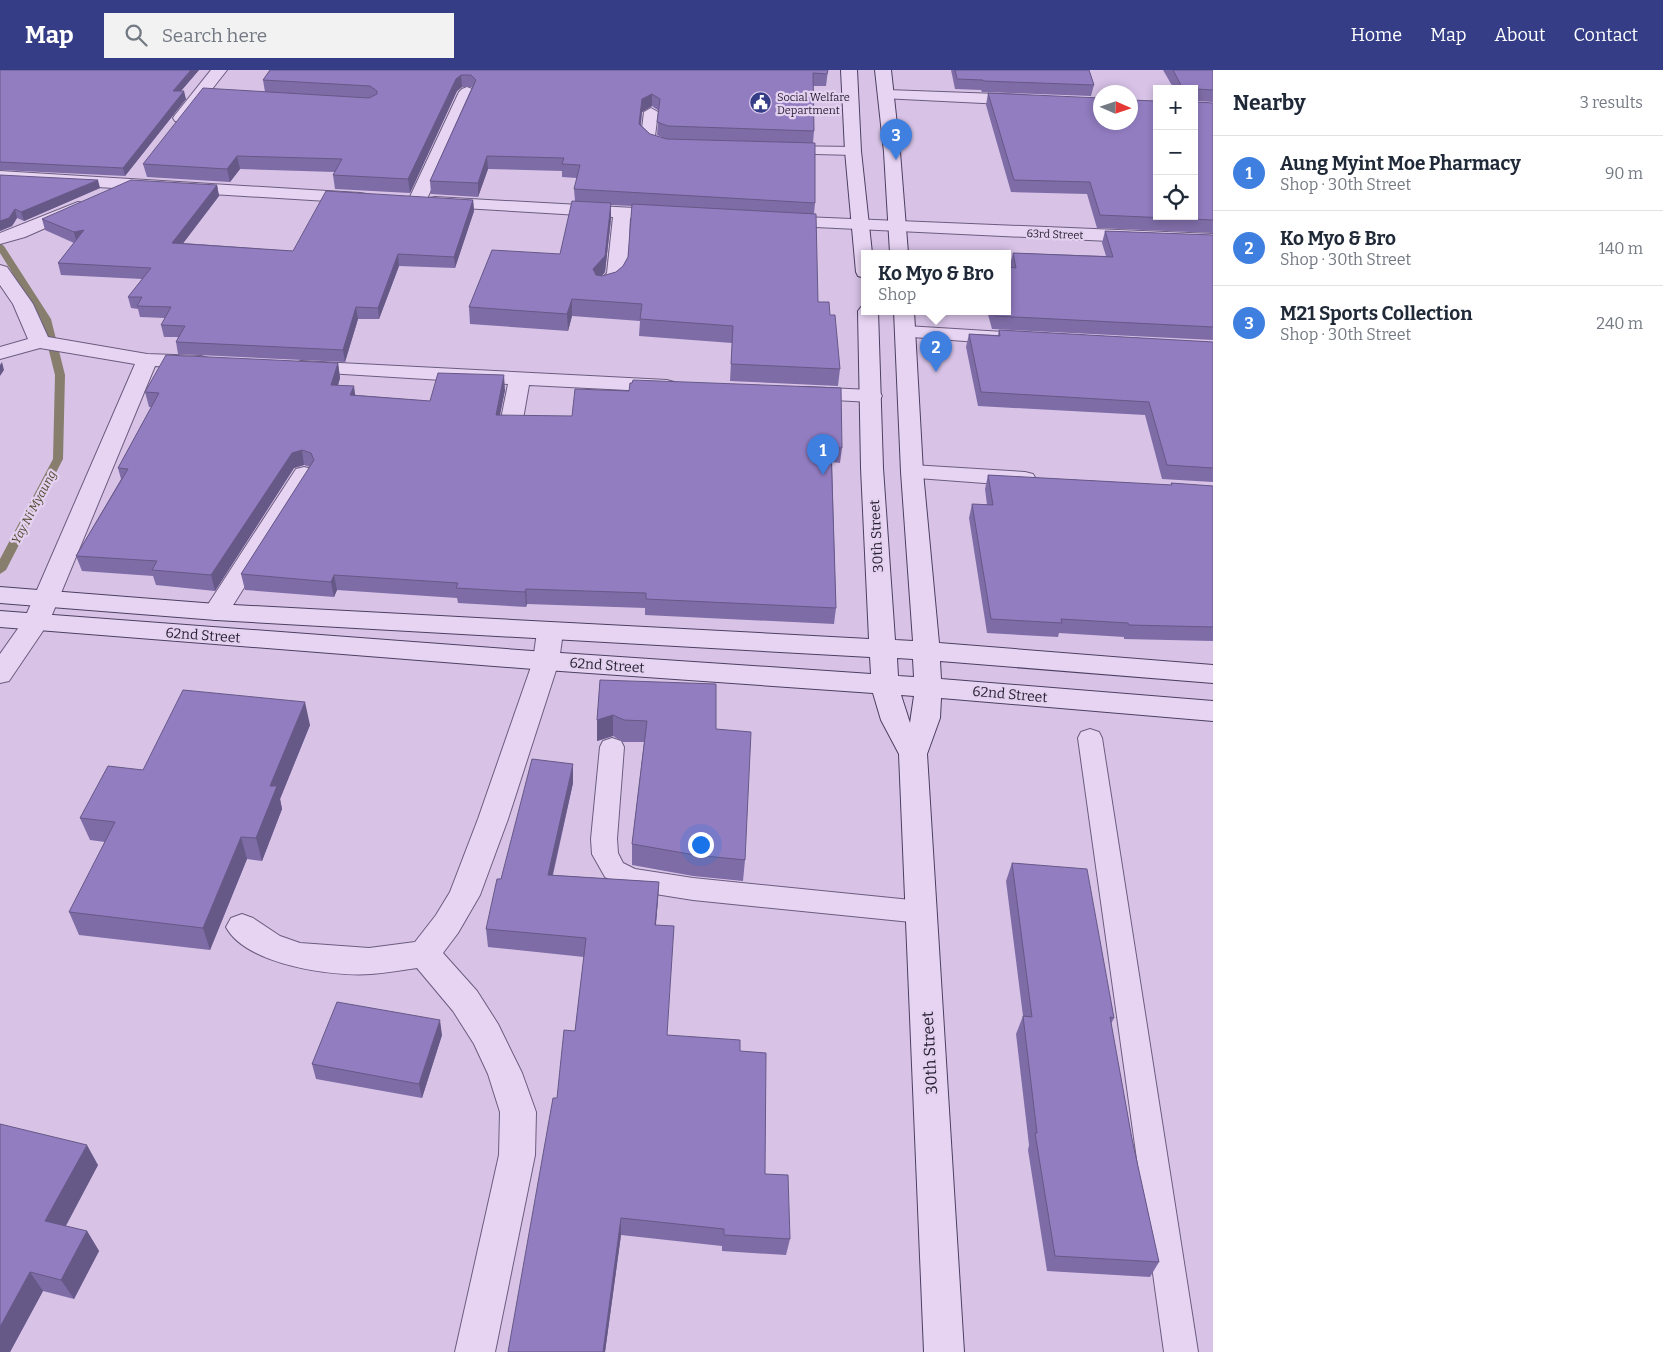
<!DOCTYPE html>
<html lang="en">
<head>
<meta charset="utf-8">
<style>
	:root { --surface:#fff; --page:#f2f2f3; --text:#1f2937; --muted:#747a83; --line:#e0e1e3; --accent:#343d86 }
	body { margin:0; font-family:Bitter,serif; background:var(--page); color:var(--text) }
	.controls { position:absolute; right:15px; top:15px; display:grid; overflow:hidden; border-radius:0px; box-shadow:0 2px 8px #0003 }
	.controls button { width:45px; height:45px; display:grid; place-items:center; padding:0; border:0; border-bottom:1px solid var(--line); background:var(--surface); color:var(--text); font:25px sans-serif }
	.compass { position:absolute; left:1093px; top:15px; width:45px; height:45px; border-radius:50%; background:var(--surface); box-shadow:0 2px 8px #0003; rotate:93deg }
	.you { position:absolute; left:700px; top:774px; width:18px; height:18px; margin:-12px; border:4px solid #fff; border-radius:50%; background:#1a73e8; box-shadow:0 0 0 8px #1a73e833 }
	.badge { display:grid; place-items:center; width:32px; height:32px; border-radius:50%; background:var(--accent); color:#fff; font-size:16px; font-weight:700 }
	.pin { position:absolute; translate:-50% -41px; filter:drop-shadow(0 1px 2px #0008) }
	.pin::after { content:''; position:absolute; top:26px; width:18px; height:15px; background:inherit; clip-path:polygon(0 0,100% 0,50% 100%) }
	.popup { position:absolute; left:861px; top:180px; width:150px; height:65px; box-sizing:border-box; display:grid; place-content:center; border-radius:0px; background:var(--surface); filter:drop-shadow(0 1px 4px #0005); font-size:16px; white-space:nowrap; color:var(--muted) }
	.popup b { font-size:19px; color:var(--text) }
	.popup::after { content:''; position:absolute; left:50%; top:100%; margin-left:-10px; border:10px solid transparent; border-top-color:var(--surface) }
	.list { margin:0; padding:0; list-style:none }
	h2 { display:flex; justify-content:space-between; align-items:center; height:65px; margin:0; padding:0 20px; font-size:21px }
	h2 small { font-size:16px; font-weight:400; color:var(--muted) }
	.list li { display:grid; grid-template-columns:32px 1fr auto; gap:15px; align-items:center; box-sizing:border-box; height:75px; padding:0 20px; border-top:1px solid var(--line) }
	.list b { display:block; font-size:19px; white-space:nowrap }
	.list p { margin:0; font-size:16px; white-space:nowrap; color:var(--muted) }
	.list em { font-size:16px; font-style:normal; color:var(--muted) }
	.icon { flex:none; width:28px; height:28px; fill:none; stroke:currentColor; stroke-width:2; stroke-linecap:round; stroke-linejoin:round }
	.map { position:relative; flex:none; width:1213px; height:1282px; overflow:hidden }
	header { display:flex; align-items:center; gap:30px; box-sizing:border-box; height:70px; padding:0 25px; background:var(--accent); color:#fff }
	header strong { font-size:24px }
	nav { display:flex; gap:28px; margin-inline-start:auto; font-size:18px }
	.search { width:350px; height:45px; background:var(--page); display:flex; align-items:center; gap:12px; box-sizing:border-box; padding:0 18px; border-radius:0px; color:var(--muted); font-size:19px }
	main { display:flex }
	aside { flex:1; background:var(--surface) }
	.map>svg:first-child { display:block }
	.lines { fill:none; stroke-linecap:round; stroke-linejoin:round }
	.stream { fill:#877e6d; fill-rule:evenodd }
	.service-casing { stroke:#6b5c7f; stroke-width:2 }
	.minor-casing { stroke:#6b5c7f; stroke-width:2 }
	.secondary-casing { stroke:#4c3f61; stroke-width:2 }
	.service { fill:#e7d4f3; fill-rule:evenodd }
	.minor { fill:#e7d4f3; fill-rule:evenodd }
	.secondary { fill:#e7d4f3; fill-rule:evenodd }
	.wall { fill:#7e6ca6; fill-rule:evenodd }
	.shaded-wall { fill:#665887 }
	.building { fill:#927dc1; stroke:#665887 }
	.labels { text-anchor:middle; stroke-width:4.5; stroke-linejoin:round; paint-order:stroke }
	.far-poi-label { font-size:11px; fill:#251e31; stroke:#e4d1f0; text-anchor:start }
	.far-street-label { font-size:11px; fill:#251e31; stroke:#e4d1f0 }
	.far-water-label { font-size:12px; font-style:italic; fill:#4f492f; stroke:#e4d1f0 }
	.street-label { font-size:14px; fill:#251e31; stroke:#e4d1f0 }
	.near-street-label { font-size:16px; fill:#251e31; stroke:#e4d1f0 }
</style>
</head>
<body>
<header>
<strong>Map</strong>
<div class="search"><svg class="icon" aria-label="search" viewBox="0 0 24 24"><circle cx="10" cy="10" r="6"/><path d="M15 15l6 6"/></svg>Search here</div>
<nav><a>Home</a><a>Map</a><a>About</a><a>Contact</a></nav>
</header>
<main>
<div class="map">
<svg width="1213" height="1282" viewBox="0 0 1213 1282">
	<rect width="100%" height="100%" fill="#d8c3e7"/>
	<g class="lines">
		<path class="stream" d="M0 173 4 176 51 249 65 305 63 389 6 500 0 504V489L53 389 55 305 41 249 0 183Z"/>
		<defs>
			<path id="service" d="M651 38 658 42 655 66 658 69 677 73 679 76 677 79C665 82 648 77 641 67L644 42Z
				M783 76 853 77 858 78 860 81 858 84 853 85 778 83 776 80 778 77Z
				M1090 659 1099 662 1102 668 1198 1282H1164L1078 668 1081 662Z
				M612 668 621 671 624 677 617 769 618 783 623 793 635 799 693 808 921 831 931 834 935 842 931 850 921 853 693 830 630 820 605 807 592 784 591 769 600 677 603 671Z"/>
			<path id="minor" d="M211 0H227L187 51H175L173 48 175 45Z
				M467 17 472 19 475 22 426 131 423 135 417 136 411 135 408 131 459 22 462 19Z
				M887 20 1023 25 1029 27 1031 30 1029 33 1023 35 882 28 879 25 882 22Z
				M0 101 360 123 366 124 369 128 366 132 360 133 0 111Z
				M435 127 670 140 676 141 679 145 676 149 670 150 630 148C629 163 630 190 626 203 622 215 609 223 598 220L595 216 607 203 613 147 429 136 426 132 429 128Z
				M78 132 84 133 87 137 84 141 25 167 0 174V163Z
				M780 146 1213 164V176L774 155 771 151 774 147Z
				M0 195 7 197 33 234 48 267 147 284 201 286 208 288 211 292 208 296 201 298 155 296 49 552 9 611 0 613V584L24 550 135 294 40 278 0 289V277L28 269 13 234 0 215Z
				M906 256 1004 262 1011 264 1014 268 1011 272 1004 274 899 266 896 262 899 258Z
				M301 291 667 310 674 312 678 316 674 320 667 322 529 315 523 349 520 354 512 356 504 354 501 349 508 314 294 301 291 297 294 293Z
				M805 317 871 320 879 321 882 326 879 331 871 332 797 328 794 323 797 318Z
				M912 395 1025 402 1033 404 1036 409 1033 414 1025 416 904 407 901 402 904 397Z
				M304 397 312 399 315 404 225 548 216 550 207 548 203 542 207 536 296 399Z
				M550 553 559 556 563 562 559 591 508 749 480 825 458 863 443 883 477 921 498 954 522 1003 536 1042 535 1085 495 1282H455L499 1085 500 1042 488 1004 474 974 453 941 417 898C401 900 386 903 371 904 332 907 245 894 226 857L231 848 242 844 253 848 280 866 300 873 369 878 415 872 436 845 450 822 478 749 533 591 537 562 541 556Z"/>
			<path id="secondary" d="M841 0H857L861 81 872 183H865V208L858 206 856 202 845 81Z
				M875 0H891L900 82 908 183H890L884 82Z
				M865 236V241H878L883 398 895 570 913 571 901 402 894 241H914L923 402 939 573 1213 595V613L940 591 941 609 1213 631V651L941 628 940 648 927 684 964 1282H924L899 684 881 650 873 623 546 600 0 557V541L546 582 871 604 870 587 216 550 0 533V517L216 534 869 569 861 398 858 241 861 237ZM897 588 913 589 914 607 898 606ZM901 625 914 626 910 653Z"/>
		</defs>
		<use href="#service" class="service-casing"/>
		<use href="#minor" class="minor-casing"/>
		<use href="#secondary" class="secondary-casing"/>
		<use href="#service" class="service"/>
		<use href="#minor" class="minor"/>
		<use href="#secondary" class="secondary"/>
	</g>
	<path class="wall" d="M0 0H199L181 21 186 29 125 106 0 100Z
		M270 0H828L826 16H813L814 61 813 73 815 133 814 144 818 232 830 245 840 299 838 316 730 311 732 273 639 266 640 251 572 246 568 261 470 254 469 237 560 184 575 131 574 119 577 108 562 107V101L488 99 478 127 431 124 430 111 472 17H462L457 21 410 123 335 119 333 105 335 102 240 99 230 112 147 107 143 94 265 22 263 10ZM652 36 659 41 657 65 664 68 650 64 641 55 642 42ZM611 135 632 136 628 187 623 196 616 202 602 206 605 202 611 149Z
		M951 0H1089L1094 15 1091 26 982 22 981 20 955 19Z
		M1163 0H1213V32L1196 31V32L1213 33V163L1097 158 1087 124 1011 122 986 35 988 23 1194 146V19H1174Z
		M0 105 100 118 24 151 17 148 12 156 0 161Z
		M217 115 219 126 183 173 293 181 473 130 474 141 455 198 399 196 379 249H358L345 292 178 284 176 272 178 267H164L161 255 165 248 140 247 138 239 131 238 128 227 142 209 61 205 58 193 74 173 45 160 42 149Z
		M1105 161 1213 165V270L992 259 987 241H1007L1010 195 1013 183 1106 186 1102 173Z
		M999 260 1213 272V412L1162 409 1145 345 978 336 966 277 969 264 998 265Z
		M338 293 340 308 338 315 356 325 430 331 505 320 500 345 842 378 840 393 832 392 836 538 834 554 645 545V538L527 534 526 537 458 533 457 528 337 520 334 527 245 520 241 504 310 397 304 395 294 398 215 521 156 515 153 506 82 501 76 486 121 409 118 398 151 337H149L145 322Z
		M988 405 1171 415V413L1213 416V571L1124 569V567L1059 563 1058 567 987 563 969 448 972 434 987 435 985 419Z
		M600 610 716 659 745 790 743 811 693 806 632 795V774L644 672H623L613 666 597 671V650Z
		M310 655 280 729 282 739 262 791 247 789 210 880 79 865 69 842 105 772 90 770 80 748 143 700Z
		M573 713 553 805 659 812 656 855 667 965 740 981 765 1104 790 1169 786 1185 722 1181V1176L621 1165 605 1282H508L557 1028 575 961 584 887 488 877 486 859 501 809Z
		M1012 793 1114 948 1111 954 1132 1069 1159 1192 1150 1207 1047 1201 1028 1080 1029 1075 1016 964 1023 946 1006 811Z
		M442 965 422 1028 316 1009 312 994Z
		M0 1054 98 1095 65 1156 87 1161 99 1181 74 1229 43 1221 10 1282H0Z"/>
	<path class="shaded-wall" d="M191 0H199L174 29 173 21Z
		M461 5 462 17 457 21 410 123 408 109 456 9Z
		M184 21 186 29 125 106 123 98Z
		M652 24V36L642 42 639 67V54L642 29Z
		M237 86 240 99 230 112 227 99Z
		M487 86 488 99 478 127V113Z
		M98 110 100 118 24 151 21 142Z
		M217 115 219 126 175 184 172 173Z
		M473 130 474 141 455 198 454 187Z
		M611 133V149L605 202 593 216V199Z
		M15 139 17 148 12 156 0 161V151Z
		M84 160 77 174 74 162Z
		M398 184 399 196 379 249 378 238Z
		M572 229V246L568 261 567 244Z
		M356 237 358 249 345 292 343 280Z
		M2 292 4 300 0 306V295Z
		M338 293 340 308 334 329 331 315Z
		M504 305 505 320 497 359 496 345Z
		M354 316 356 331 350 325Z
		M302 380 304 395 294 398 215 521 211 505 292 383Z
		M334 505 337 520 334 527 331 512Z
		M526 519 527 534 526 537 525 522Z
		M305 632 310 655 280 729 282 739 262 791 256 768 270 716Z
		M613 645V666L597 671V650Z
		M573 694V713L548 824V805Z
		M241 767 247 789 210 880 203 858Z
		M659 812 658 831 654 873 655 855Z
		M440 950 442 965 422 1028 419 1014Z
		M87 1075 98 1095 58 1171 45 1151Z
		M621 1148V1165L605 1282H603Z
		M87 1161 99 1181 74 1229 61 1210Z
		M30 1202 43 1221 10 1282H0V1257Z"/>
	<path class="building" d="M0 0H191L173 21H184L123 98 0 92Z
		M270 0H828L827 4 813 3 814 61 668 56 657 52 660 29 652 24 642 29 639 54 650 64 667 69 815 73V133L574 119 580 95 562 94 564 88 487 86 478 113 430 111 476 10 471 5H461L456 9 408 109 333 105 342 89 237 86 227 99 143 94 203 18 369 28 377 24V21L370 16 263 10Z
		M955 0H1089L1094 15 984 11 983 10 957 9Z
		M1173 0H1213V20L1196 19V32L1213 33V150L1100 145 1090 112 1014 110 988 23 1100 28V52H1130V30L1157 31V146H1194V19H1183Z
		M0 105 98 110 21 142 15 139 9 148 0 151Z
		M131 110 217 115 172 173 293 181 326 121 473 130 454 187 398 184 378 238 356 237 343 280 176 272 185 256 161 255 171 237 137 236 142 227H128L151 198 58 193 84 160 74 162 42 149Z
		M572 131 611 133 605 186 593 199 596 205 602 206 616 202 623 196 628 187 632 134 816 144 818 232H829L830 245H835L840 299 731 294 733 256 640 249 642 234 572 229 567 244 469 237 492 180 560 184Z
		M1105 161 1213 165V257L995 246 993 241H1007V197L1016 198 1013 183 1113 187Z
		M999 260 1213 272V398L1167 395 1149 332 981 322 969 264 1000 266Z
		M166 285 338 293 331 315 354 316 350 325 430 331 438 303 504 305 496 345 572 346 575 319 629 321 630 313H632L633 310 841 318 842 378 831 377 836 538 646 529V523L526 519 525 522 456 518 458 513 334 505 331 512 241 504 314 390 311 383 302 380 292 383 211 505 152 500 157 491 76 486 128 399 118 398 159 323 145 322Z
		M988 405 1172 415 1171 413 1213 416V557L1129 555 1128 553 1061 549 1062 553 991 549 972 434 993 435Z
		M600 610 716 614V659L751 662 745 790 695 785 632 774 647 651 624 650 613 645 597 650Z
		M183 620 305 632 270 716H277L256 768 241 767 203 858 69 842 115 752 80 748 108 696 143 700Z
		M532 689 573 694 548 805 659 812 655 855 674 856 667 965 740 970V981L766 983 765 1104 788 1105 790 1169 724 1165V1159L621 1148 603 1282H508L553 1028H557L564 960 575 961 586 868 486 859 497 809H501Z
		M1012 793 1087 799 1114 948 1110 947 1132 1069 1159 1192 1055 1186 1035 1063H1037L1023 946 1032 947Z
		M337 932 440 950 419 1014 312 994Z
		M0 1054 87 1075 45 1151 87 1161 61 1210 30 1202 0 1257Z"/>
	<defs>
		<symbol id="civic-disc" viewBox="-11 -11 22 22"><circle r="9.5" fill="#343d86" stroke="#e4d1f0"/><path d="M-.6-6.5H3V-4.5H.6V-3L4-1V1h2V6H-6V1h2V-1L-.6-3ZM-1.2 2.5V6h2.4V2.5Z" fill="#fff"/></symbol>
	</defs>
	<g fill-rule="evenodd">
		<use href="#civic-disc" x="748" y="20" width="25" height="25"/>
	</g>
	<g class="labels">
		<g class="far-poi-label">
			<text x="777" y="31">Social Welfare<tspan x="777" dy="13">Department</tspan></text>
		</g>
		<g class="far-street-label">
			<text transform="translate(1055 164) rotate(2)" y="4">63rd Street</text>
		</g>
		<g class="far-water-label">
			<text transform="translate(34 437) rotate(-62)" y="4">Yay Ni Myaung</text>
		</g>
		<g class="street-label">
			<text transform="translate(876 466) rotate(-93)" y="5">30th Street</text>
			<text transform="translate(203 565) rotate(4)" y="5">62nd Street</text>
			<text transform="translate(607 595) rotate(4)" y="5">62nd Street</text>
			<text transform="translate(1010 624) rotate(5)" y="5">62nd Street</text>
		</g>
		<g class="near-street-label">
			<text transform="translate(929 983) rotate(-93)" y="6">30th Street</text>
		</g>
	</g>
</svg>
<div class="controls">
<button>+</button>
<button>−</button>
<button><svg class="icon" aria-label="locate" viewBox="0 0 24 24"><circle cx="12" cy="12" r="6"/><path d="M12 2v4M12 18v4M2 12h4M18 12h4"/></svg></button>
</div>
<svg class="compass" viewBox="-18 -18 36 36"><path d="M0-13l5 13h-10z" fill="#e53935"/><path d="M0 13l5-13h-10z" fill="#747a83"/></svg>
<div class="you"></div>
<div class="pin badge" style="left:823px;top:405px;background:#3f7fe0">1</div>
<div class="pin badge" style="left:936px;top:302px;background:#3f7fe0">2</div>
<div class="popup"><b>Ko Myo &amp; Bro</b>Shop</div>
<div class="pin badge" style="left:896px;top:90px;background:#3f7fe0">3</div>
</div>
<aside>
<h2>Nearby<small>3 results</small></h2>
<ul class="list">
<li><span class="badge" style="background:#3f7fe0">1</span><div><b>Aung Myint Moe Pharmacy</b><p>Shop · 30th Street</p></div><em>90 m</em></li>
<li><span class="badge" style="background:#3f7fe0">2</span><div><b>Ko Myo &amp; Bro</b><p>Shop · 30th Street</p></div><em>140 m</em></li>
<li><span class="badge" style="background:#3f7fe0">3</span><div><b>M21 Sports Collection</b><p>Shop · 30th Street</p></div><em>240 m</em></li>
</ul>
</aside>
</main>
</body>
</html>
